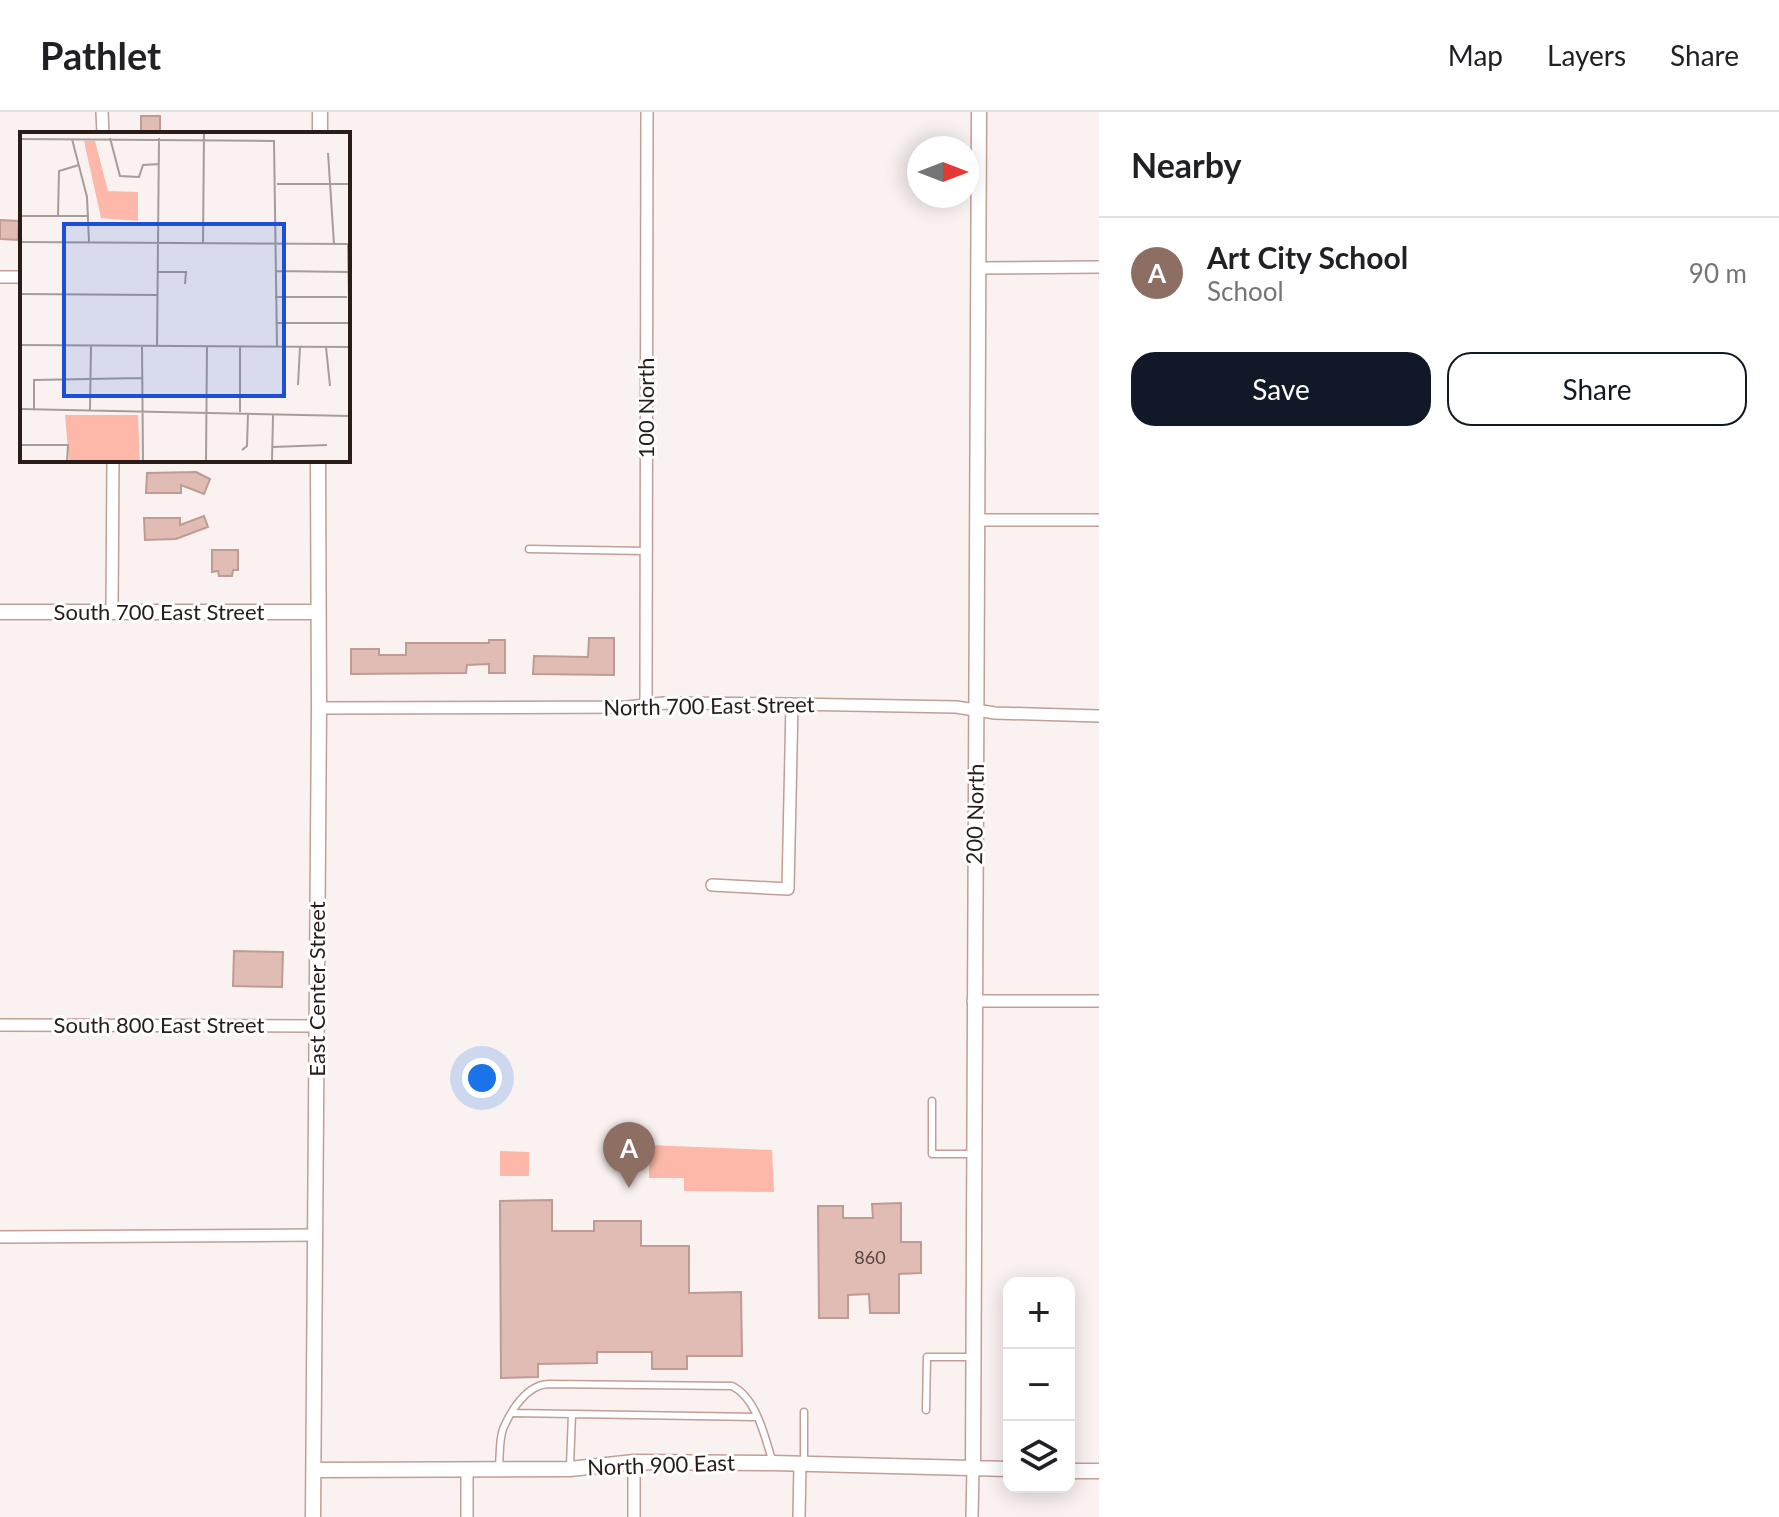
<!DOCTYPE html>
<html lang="en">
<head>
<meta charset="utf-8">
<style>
	:root { --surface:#fff; --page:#f6f6f6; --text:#202124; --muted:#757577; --line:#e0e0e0; --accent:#111827 }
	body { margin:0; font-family:Lato,sans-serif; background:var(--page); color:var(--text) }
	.controls { position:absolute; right:24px; bottom:24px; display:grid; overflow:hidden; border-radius:16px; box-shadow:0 4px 20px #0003 }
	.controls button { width:72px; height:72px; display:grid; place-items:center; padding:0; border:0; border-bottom:2px solid var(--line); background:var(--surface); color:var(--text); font:40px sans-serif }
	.compass { position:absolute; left:907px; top:24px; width:72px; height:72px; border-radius:50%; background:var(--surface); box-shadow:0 4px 20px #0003; rotate:90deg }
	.you { position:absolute; left:482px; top:966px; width:28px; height:28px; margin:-20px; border:6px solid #fff; border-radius:50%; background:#1a73e8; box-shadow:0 0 0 12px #1a73e833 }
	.badge { display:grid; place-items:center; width:52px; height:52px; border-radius:50%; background:var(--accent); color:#fff; font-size:26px; font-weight:700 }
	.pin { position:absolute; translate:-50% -66px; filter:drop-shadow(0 2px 4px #0008) }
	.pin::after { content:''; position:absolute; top:42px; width:28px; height:24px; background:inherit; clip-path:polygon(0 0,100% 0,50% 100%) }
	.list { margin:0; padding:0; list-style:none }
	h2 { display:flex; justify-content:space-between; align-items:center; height:104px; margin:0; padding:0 32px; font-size:34px }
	h2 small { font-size:26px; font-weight:400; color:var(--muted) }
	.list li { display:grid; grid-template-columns:52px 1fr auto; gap:24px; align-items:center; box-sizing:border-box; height:112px; padding:0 32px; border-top:2px solid var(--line) }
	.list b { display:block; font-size:30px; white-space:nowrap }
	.list p { margin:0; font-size:26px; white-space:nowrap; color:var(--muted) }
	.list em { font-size:26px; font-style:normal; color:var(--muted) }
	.actions { display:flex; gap:16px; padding:24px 32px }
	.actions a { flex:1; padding:18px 0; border:2px solid var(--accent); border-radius:24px; text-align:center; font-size:28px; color:var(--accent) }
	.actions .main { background:var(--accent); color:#fff }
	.icon { flex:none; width:44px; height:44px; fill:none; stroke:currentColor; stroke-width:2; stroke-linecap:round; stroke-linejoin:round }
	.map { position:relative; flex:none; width:1099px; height:1405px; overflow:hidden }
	header { display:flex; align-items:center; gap:48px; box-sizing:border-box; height:112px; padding:0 40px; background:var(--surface); border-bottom:2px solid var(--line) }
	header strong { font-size:38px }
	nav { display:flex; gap:44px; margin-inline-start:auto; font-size:28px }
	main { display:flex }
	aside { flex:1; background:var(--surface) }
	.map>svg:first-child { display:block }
	.green { fill:#feb8a9 }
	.building { fill:#e0bcb4; stroke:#be9b93; stroke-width:2 }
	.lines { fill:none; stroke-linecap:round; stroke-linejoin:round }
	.service-casing { stroke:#c19e96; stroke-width:9 }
	.minor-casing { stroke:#c19e96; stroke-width:14 }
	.tertiary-casing { stroke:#c19e96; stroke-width:17 }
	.service { stroke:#fff; stroke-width:6 }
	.minor { stroke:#fff; stroke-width:11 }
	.tertiary { stroke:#fff; stroke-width:14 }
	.labels { text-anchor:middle; stroke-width:6; stroke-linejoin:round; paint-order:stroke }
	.number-label { font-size:18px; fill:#574440 }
	.street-label { font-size:22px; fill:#291c19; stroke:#fff }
	.inset-road { fill:none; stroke:#a69c9b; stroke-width:2 }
	.view { fill:#1d4ed8; fill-opacity:0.15; stroke:#1d4ed8; stroke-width:4 }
	.inset-edge { fill:none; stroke:#291c19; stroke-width:4 }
</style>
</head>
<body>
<header>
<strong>Pathlet</strong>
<nav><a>Map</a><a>Layers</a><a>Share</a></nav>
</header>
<main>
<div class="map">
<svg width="1099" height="1405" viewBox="0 0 1099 1405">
	<rect width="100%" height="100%" fill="#faf2f1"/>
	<path class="green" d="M649 1033 772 1038 774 1080 684 1079V1066H649Z
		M500 1039 529 1040V1064H500Z"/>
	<path class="building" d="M141 4H160V22H141Z
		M0 108 19 109 18 128 0 127Z
		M196 360 210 367 204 382 181 373V381H146L147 361Z
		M204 404 208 415 176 427 145 428 144 406H180V413Z
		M212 438H238V458H233L232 464H219L218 459 212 460Z
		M589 526H614V563L533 562 534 544 588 545Z
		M489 528H505V561H489V552L467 553 466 561 351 562V537H379V543H406V531H489Z
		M234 839 283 840 282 875 233 874Z
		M552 1088V1119H594V1109H641V1134H689V1181L741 1180 742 1244H687V1257H652V1240H597V1251L538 1252V1265L501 1266 500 1089Z
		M901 1091V1130H921V1161L899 1162V1201H870L869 1182 848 1183V1206H819L818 1094H843V1106H873L872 1092Z"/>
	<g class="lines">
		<defs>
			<path id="service" d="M529 437 645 439
				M932 989V1042H973
				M926 1298 927 1245H973
				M804 1300V1352
				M513 1301 756 1305
				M570 1354 572 1302
				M499 1356C500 1344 499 1328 503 1317 511 1298 527 1273 548 1272L732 1274C757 1286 765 1326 773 1351"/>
			<path id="minor" d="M102 0 103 22
				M978 156 1099 155
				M0 165H22
				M976 408H1099
				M112 499 113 348
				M646 592 647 0
				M319 596 627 595 664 591 792 592 956 595 995 601 1099 604
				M712 773 788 777 792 592
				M973 889H1099
				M0 913 317 914
				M0 1125 316 1123
				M634 1350V1405
				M467 1405V1359
				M799 1405 800 1352
				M972 1405 973 1356"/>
			<path id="tertiary" d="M320 22V0
				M0 500H318
				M973 1356 979 0
				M314 1358 570 1357 634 1350 773 1351 1009 1357
				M1069 1359H1099
				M313 1405 319 596 318 348"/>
		</defs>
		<use href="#service" class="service-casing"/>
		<use href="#minor" class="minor-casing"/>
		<use href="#tertiary" class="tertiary-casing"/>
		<use href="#service" class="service"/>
		<use href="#minor" class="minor"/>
		<use href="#tertiary" class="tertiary"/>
	</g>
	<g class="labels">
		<g class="number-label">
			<text x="870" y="1152">860</text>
		</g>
		<g class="street-label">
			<text transform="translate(646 296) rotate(-90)" y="8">100 North</text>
			<text x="159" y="508">South 700 East Street</text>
			<text transform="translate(709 594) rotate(-1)" y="8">North 700 East Street</text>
			<text transform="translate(975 702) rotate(-89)" y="8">200 North</text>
			<text transform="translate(317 877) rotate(-90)" y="8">East Center Street</text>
			<text x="159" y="921">South 800 East Street</text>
			<text transform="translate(661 1353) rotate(-2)" y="8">North 900 East</text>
		</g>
	</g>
	<g transform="translate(20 20)">
		<rect width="330" height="330" fill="#faf2f1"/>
		<path d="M64 9H75L88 59 118 60V89L81 86ZM45 283H118L120 330H49Z" fill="#feb8a9"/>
		<path class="inset-road" d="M90 6 100 44 119 45 123 33 139 32M0 7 254 9 257 215M52 7 67 65 69 110M308 21 314 112M257 52H330M0 84H69M38 84 39 39 59 33M0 110 330 112M183 112 184 0M328 112 330 220M256 139 328 140M137 140H166L165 152M0 162 137 163M255 165H327M257 191H328M0 213 330 215M122 214 123 330M137 214 139 6M220 214V280M306 215 310 254M278 253 280 215M0 277 330 284M14 277V248L122 246M70 278 71 214M0 313H48L47 330M252 315 307 313M222 318 227 314 228 281M186 330 187 214M252 330 253 283"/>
		<path class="view" d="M44 92H264V264H44Z"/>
		<rect width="330" height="330" class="inset-edge"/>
	</g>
</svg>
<div class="controls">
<button>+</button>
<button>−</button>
<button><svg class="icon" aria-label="layers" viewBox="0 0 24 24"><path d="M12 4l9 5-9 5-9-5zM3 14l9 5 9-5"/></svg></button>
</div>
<svg class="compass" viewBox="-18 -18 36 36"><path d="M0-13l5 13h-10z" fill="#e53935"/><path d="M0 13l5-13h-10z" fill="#757577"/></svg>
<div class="you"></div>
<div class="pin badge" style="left:629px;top:1076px;background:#8d6e63">A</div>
</div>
<aside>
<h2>Nearby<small></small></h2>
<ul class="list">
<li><span class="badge" style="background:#8d6e63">A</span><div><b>Art City School</b><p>School</p></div><em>90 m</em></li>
</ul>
<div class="actions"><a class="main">Save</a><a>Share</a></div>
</aside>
</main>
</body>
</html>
